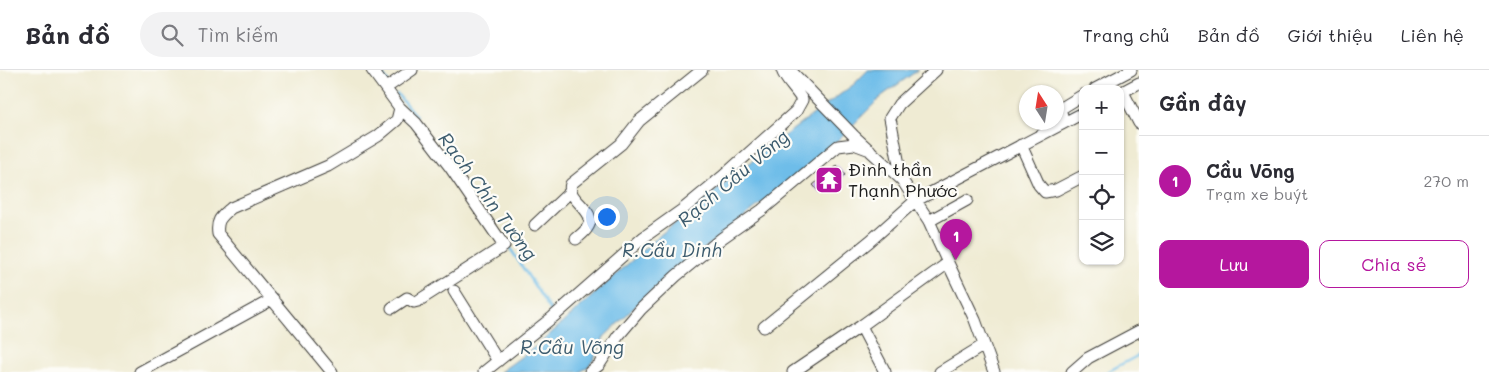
<!DOCTYPE html>
<html lang="vi">
<head>
<meta charset="utf-8">
<style>
	:root { --surface:#fff; --page:#f2f2f3; --text:#2b2b33; --muted:#7c7c81; --line:#e1e1e2; --accent:#b5179e }
	body { margin:0; font-family:Mali,sans-serif; background:var(--page); color:var(--text) }
	.controls { position:absolute; right:15px; top:15px; display:grid; overflow:hidden; border-radius:10px; box-shadow:0 1px 4px #0004 }
	.controls button { width:45px; height:45px; display:grid; place-items:center; padding:0; border:0; border-bottom:1px solid var(--line); background:var(--surface); color:var(--text); font:25px sans-serif }
	.compass { position:absolute; left:1019px; top:15px; width:45px; height:45px; border-radius:50%; background:var(--surface); box-shadow:0 1px 4px #0004; rotate:348deg }
	.you { position:absolute; left:606px; top:146px; width:18px; height:18px; margin:-12px; border:4px solid #fff; border-radius:50%; background:#1a73e8; box-shadow:0 0 0 8px #1a73e833 }
	.badge { display:grid; place-items:center; width:32px; height:32px; border-radius:50%; background:var(--accent); color:#fff; font-size:16px; font-weight:700 }
	.pin { position:absolute; translate:-50% -41px; filter:drop-shadow(0 1px 2px #0008) }
	.pin::after { content:''; position:absolute; top:26px; width:18px; height:15px; background:inherit; clip-path:polygon(0 0,100% 0,50% 100%) }
	.list { margin:0; padding:0; list-style:none }
	h2 { display:flex; justify-content:space-between; align-items:center; height:65px; margin:0; padding:0 20px; font-size:21px }
	h2 small { font-size:16px; font-weight:400; color:var(--muted) }
	.list li { display:grid; grid-template-columns:32px 1fr auto; gap:15px; align-items:center; box-sizing:border-box; height:90px; padding:0 20px; border-top:1px solid var(--line) }
	.list b { display:block; font-size:19px; white-space:nowrap }
	.list p { margin:0; font-size:16px; white-space:nowrap; color:var(--muted) }
	.list em { font-size:16px; font-style:normal; color:var(--muted) }
	.actions { display:flex; gap:10px; padding:15px 20px }
	.actions a { flex:1; padding:11px 0; border:1px solid var(--accent); border-radius:10px; text-align:center; font-size:18px; color:var(--accent) }
	.actions .main { background:var(--accent); color:#fff }
	.icon { flex:none; width:28px; height:28px; fill:none; stroke:currentColor; stroke-width:2; stroke-linecap:round; stroke-linejoin:round }
	.map { position:relative; flex:none; width:1139px; height:302px; overflow:hidden }
	header { display:flex; align-items:center; gap:30px; box-sizing:border-box; height:70px; padding:0 25px; background:var(--surface); border-bottom:1px solid var(--line) }
	header strong { font-size:24px }
	nav { display:flex; gap:28px; margin-inline-start:auto; font-size:18px }
	.search { width:350px; height:45px; background:var(--page); display:flex; align-items:center; gap:12px; box-sizing:border-box; padding:0 18px; border-radius:28px; color:var(--muted); font-size:19px }
	main { display:flex }
	aside { flex:1; background:var(--surface) }
	.map>svg:first-child { display:block }
	.water { fill:#6ebde9; stroke:#456c82 }
	.lines { fill:none; stroke-linecap:round; stroke-linejoin:round }
	.stream { stroke:#6ebde9; stroke-width:2.5 }
	.building { fill:#c8acef }
	.minor-casing { stroke:#3c3b37; stroke-width:13 }
	.minor { stroke:#fff; stroke-width:11 }
	.labels { text-anchor:middle; stroke-width:4.5; stroke-linejoin:round; paint-order:stroke }
	.poi-label { font-size:18px; fill:#1c1c1c; stroke:#fdfcf7; text-anchor:start }
	.water-label { font-size:19px; font-style:italic; fill:#3d5c6e; stroke:#fdfcf7 }
</style>
</head>
<body>
<header>
<strong>Bản đồ</strong>
<div class="search"><svg class="icon" aria-label="search" viewBox="0 0 24 24"><circle cx="10" cy="10" r="6"/><path d="M15 15l6 6"/></svg>Tìm kiếm</div>
<nav><a>Trang chủ</a><a>Bản đồ</a><a>Giới thiệu</a><a>Liên hệ</a></nav>
</header>
<main>
<div class="map">
<svg width="1139" height="302" viewBox="0 0 1139 302">
	<rect width="100%" height="100%" fill="#fdfcf7"/>
	<filter id="ink" filterUnits="userSpaceOnUse"><feTurbulence type="fractalNoise" baseFrequency=".02" numOctaves="2"/><feDisplacementMap in="SourceGraphic" scale="10" xChannelSelector="R" yChannelSelector="G"/><feConvolveMatrix kernelMatrix="1 2 1 2 8 2 1 2 1" color-interpolation-filters="sRGB"/></filter>
	<filter id="wash" filterUnits="userSpaceOnUse"><feTurbulence type="fractalNoise" baseFrequency=".0096" numOctaves="4" result="noise"/><feDisplacementMap in="SourceGraphic" scale="20" xChannelSelector="R" yChannelSelector="G"/><feGaussianBlur stdDeviation="1.12" result="paint"/><feColorMatrix in="noise" values="0 0 0 0 0 0 0 0 0 0 0 0 0 0 0 0 0 1.4 0 .05"/><feComposite in="paint" operator="in"/></filter>
	<g filter="url(#wash)">
		<rect width="100%" height="100%" fill="#efebd3"/>
		<path class="water" d="M868 0H918L883 25 831 77 646 226 604 267 594 289 588 297 580 302H500L539 274 660 165 776 72 853 15Z"/>
		<g class="lines">
			<path class="stream" d="M379 0 388 12
				M397 24 416 46
				M1068 43 1083 36
				M508 175 553 244
				M1107 302 1139 285"/>
		</g>
		<g id="blocks">
			<path class="building" d="M837 95 845 105 821 124 813 115Z"/>
		</g>
	</g>
	<g filter="url(#ink)">
		<use href="#blocks" fill-opacity="0" stroke="#3c3b37" stroke-width="1"/>
		<g class="lines">
			<defs>
				<path id="minor" d="M372 0 400 38 416 53 450 97 504 176 418 231 414 232 407 228 392 238
					M790 0 854 66 902 110 929 151 948 193 975 250 994 302
					M386 18 412 0
					M1095 19 1131 0
					M1123 22 1139 53
					M1120 23 1139 13
					M1064 52 1060 39 1083 25
					M1021 75 1039 115 1045 122 1056 120 1083 106
					M902 110 890 48 899 34 936 0
					M929 151 967 130
					M535 155 570 122
					M576 169C579 166 585 162 587 158 600 141 565 130 571 114L621 74 639 51 702 0
					M454 221 498 291
					M861 256 885 302
					M764 257 870 171 915 131 1083 43
					M140 302 273 229
					M332 302 218 164C216 150 221 147 231 138L328 96 378 66 397 50 400 38
					M484 302 553 247 644 167 682 140 722 107 796 41 802 30C796 19 786 12 782 0
					M590 302 599 295 618 266 641 239 676 206 722 168 762 140 838 76 854 74 870 80
					M793 302 861 256 948 193
					M940 302 984 275
					M1072 302 1088 288 1139 261"/>
			</defs>
			<use href="#minor" class="minor-casing"/>
			<use href="#minor" class="minor"/>
		</g>
	</g>
	<defs>
		<symbol id="temple-square" viewBox="-11 -11 22 22"><rect x="-9" y="-9" width="18" height="18" rx="4" fill="#b5179e" stroke="#fdfcf7"/><path d="M0-6L5-2H3V0L6.5 2.5H4V6H1.5V3h-3V6H-4V2.5H-6.5L-3 0V-2H-5Z" fill="#fff"/></symbol>
	</defs>
	<g fill-rule="evenodd">
		<use href="#temple-square" x="813" y="94" width="32" height="32"/>
	</g>
	<g class="labels">
		<g class="poi-label">
			<text x="848" y="106">Đình thần<tspan x="848" dy="21">Thạnh Phước</tspan></text>
		</g>
		<g class="water-label">
			<text transform="translate(733 108) rotate(-40)" y="7">Rạch Cầu Võng</text>
			<text transform="translate(488 126) rotate(54)" y="7">Rạch Chín Tường</text>
			<text x="672" y="187">R.Cầu Dinh</text>
			<text x="572" y="284">R.Cầu Võng</text>
		</g>
	</g>
</svg>
<div class="controls">
<button>+</button>
<button>−</button>
<button><svg class="icon" aria-label="locate" viewBox="0 0 24 24"><circle cx="12" cy="12" r="6"/><path d="M12 2v4M12 18v4M2 12h4M18 12h4"/></svg></button>
<button><svg class="icon" aria-label="layers" viewBox="0 0 24 24"><path d="M12 4l9 5-9 5-9-5zM3 14l9 5 9-5"/></svg></button>
</div>
<svg class="compass" viewBox="-18 -18 36 36"><path d="M0-13l5 13h-10z" fill="#e53935"/><path d="M0 13l5-13h-10z" fill="#7c7c81"/></svg>
<div class="you"></div>
<div class="pin badge" style="left:956px;top:190px">1</div>
</div>
<aside>
<h2>Gần đây<small></small></h2>
<ul class="list">
<li><span class="badge">1</span><div><b>Cầu Võng</b><p>Trạm xe buýt</p></div><em>270 m</em></li>
</ul>
<div class="actions"><a class="main">Lưu</a><a>Chia sẻ</a></div>
</aside>
</main>
</body>
</html>
